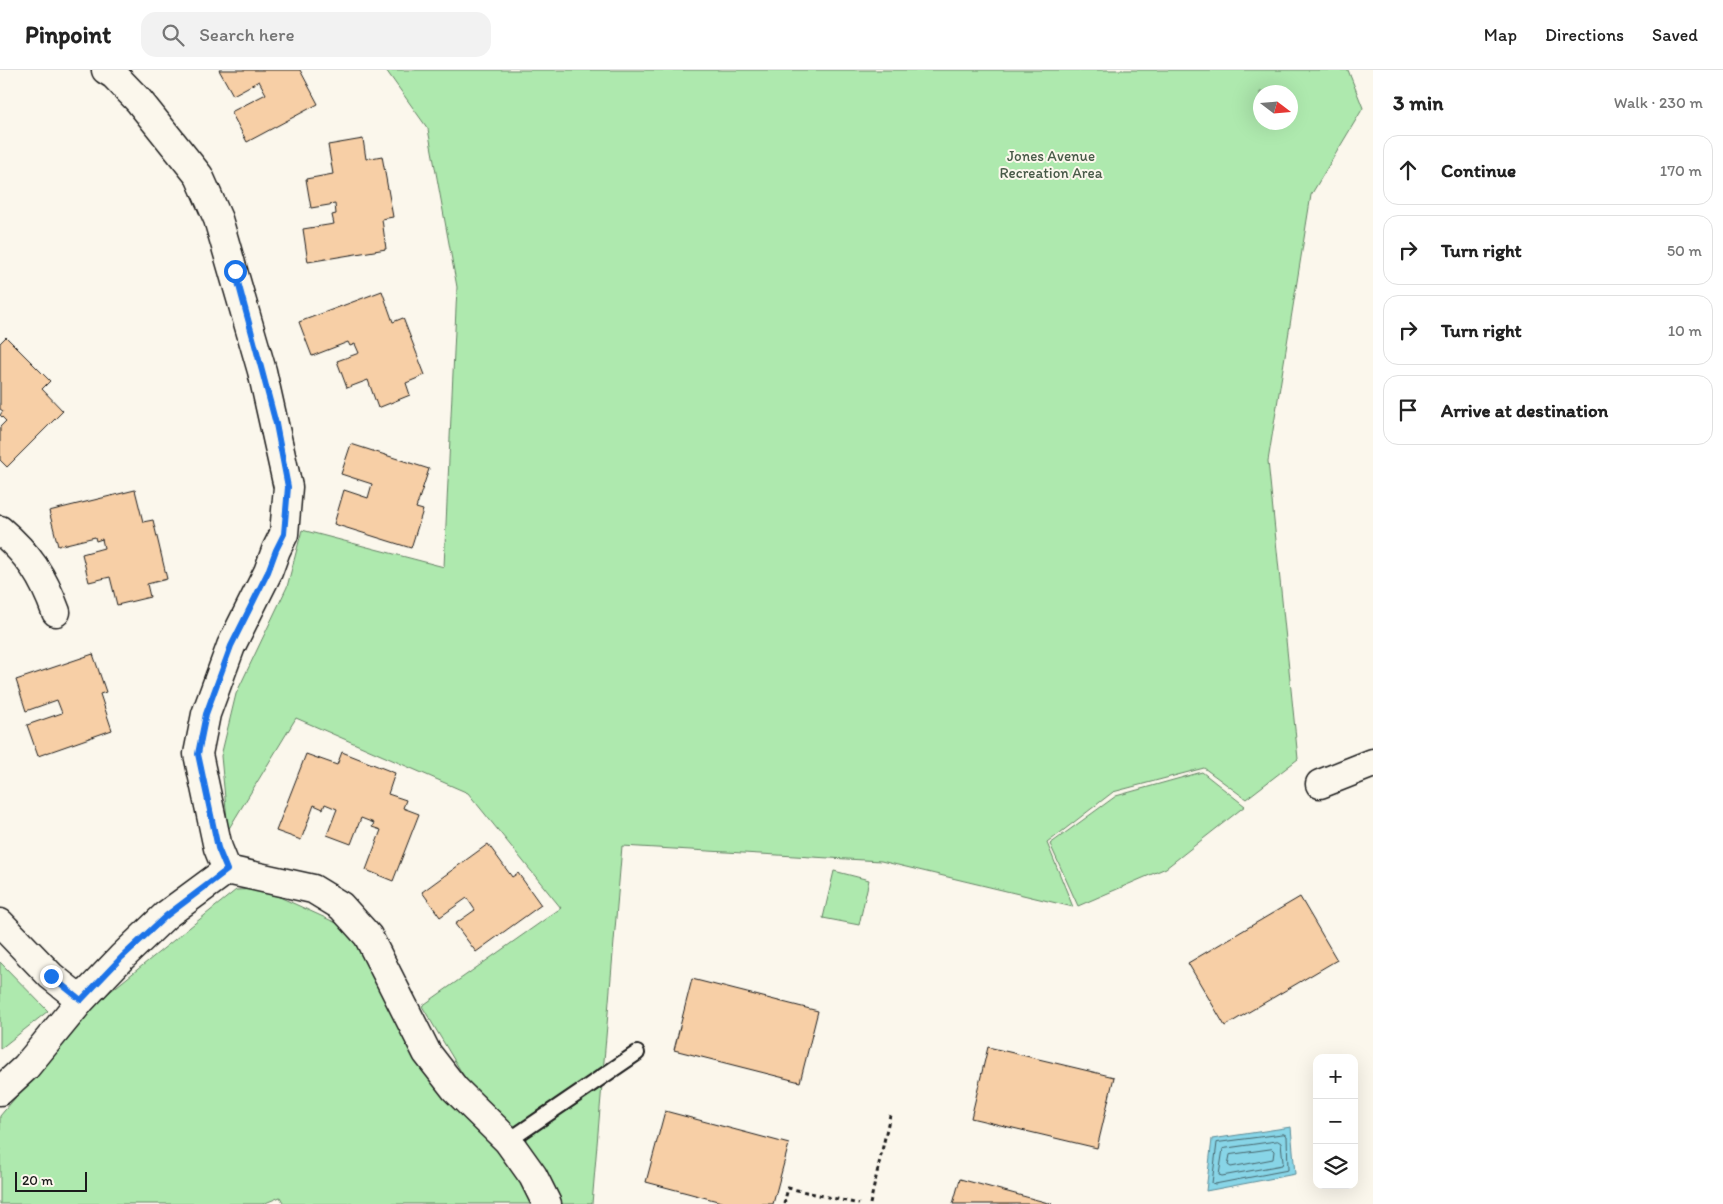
<!DOCTYPE html>
<html lang="en">
<head>
<meta charset="utf-8">
<style>
	:root { --surface:#fff; --page:#f2f2f2; --text:#222; --muted:#767676; --line:#e0e0e0 }
	body { margin:0; font-family:Itim,sans-serif; background:var(--page); color:var(--text) }
	.controls { position:absolute; right:15px; bottom:15px; display:grid; overflow:hidden; border-radius:10px; box-shadow:0 5px 20px #0002 }
	.controls button { width:45px; height:45px; display:grid; place-items:center; padding:0; border:0; border-bottom:1px solid var(--line); background:var(--surface); color:var(--text); font:25px sans-serif }
	.compass { position:absolute; left:1253px; top:15px; width:45px; height:45px; border-radius:50%; background:var(--surface); box-shadow:0 5px 20px #0002; rotate:106deg }
	.scale { position:absolute; left:15px; bottom:12px; width:72px; box-sizing:border-box; padding-left:5px; border:2px solid #1c1c1c; border-top:0; font-size:14px; line-height:18px; white-space:nowrap; color:#1c1c1c; -webkit-text-stroke:4px #fbf7ec; paint-order:stroke }
	.stop { position:absolute; width:15px; height:15px; margin:-11px; border:4px solid #1a73e8; border-radius:50%; background:#fff }
	.stop.end { background:#1a73e8; border-color:#fff; box-shadow:0 1px 5px #0008 }
	.list { margin:0; padding:0; list-style:none }
	h2 { display:flex; justify-content:space-between; align-items:center; height:65px; margin:0; padding:0 20px; font-size:21px }
	h2 small { font-size:16px; font-weight:400; color:var(--muted) }
	.list li { display:grid; grid-template-columns:32px 1fr auto; gap:15px; align-items:center; box-sizing:border-box; height:70px; margin:0 10px 10px; padding:0 10px; border:1px solid var(--line); border-radius:15px }
	.list b { display:block; font-size:19px; white-space:nowrap }
	.list em { font-size:16px; font-style:normal; color:var(--muted) }
	.icon { flex:none; width:28px; height:28px; fill:none; stroke:currentColor; stroke-width:2; stroke-linecap:round; stroke-linejoin:round }
	.map { position:relative; flex:none; width:1373px; height:1134px; overflow:hidden }
	header { display:flex; align-items:center; gap:30px; box-sizing:border-box; height:70px; padding:0 25px; background:var(--surface); border-bottom:1px solid var(--line) }
	header strong { font-size:24px }
	nav { display:flex; gap:28px; margin-inline-start:auto; font-size:18px }
	.search { width:350px; height:45px; background:var(--page); display:flex; align-items:center; gap:12px; box-sizing:border-box; padding:0 18px; border-radius:15px; color:var(--muted); font-size:19px }
	main { display:flex }
	aside { flex:1; background:var(--surface) }
	.map>svg:first-child { display:block }
	.green { fill:#aee9ae; stroke:#658265; fill-rule:evenodd }
	.water { fill:#88d5e7; stroke:#5d8b96 }
	.lines { fill:none; stroke-linecap:round; stroke-linejoin:round }
	.shore { stroke:#47666d; stroke-width:1 }
	.building { fill:#f7cfa6; stroke:#1c1c1c }
	.lane-casing { stroke:#1c1c1c; stroke-width:18 }
	.street-casing { stroke:#1c1c1c; stroke-width:31 }
	.path { stroke:#1c1c1c; stroke-width:3; stroke-dasharray:4 4; stroke-linecap:butt }
	.lane { stroke:#fbf7ec; stroke-width:14 }
	.street { stroke:#fbf7ec; stroke-width:28 }
	.route { stroke:#1a73e8; stroke-width:6 }
	.labels { text-anchor:middle; stroke-width:4; stroke-linejoin:round; paint-order:stroke }
	.park-label { font-size:15px; fill:#485a48; stroke:#fbf7ec }
</style>
</head>
<body>
<header>
<strong>Pinpoint</strong>
<div class="search"><svg class="icon" aria-label="search" viewBox="0 0 24 24"><circle cx="10" cy="10" r="6"/><path d="M15 15l6 6"/></svg>Search here</div>
<nav><a>Map</a><a>Directions</a><a>Saved</a></nav>
</header>
<main>
<div class="map">
<svg width="1373" height="1134" viewBox="0 0 1373 1134">
	<rect width="100%" height="100%" fill="#fbf7ec"/>
	<filter id="ink" filterUnits="userSpaceOnUse"><feTurbulence type="fractalNoise" baseFrequency=".02" numOctaves="2"/><feDisplacementMap in="SourceGraphic" scale="10" xChannelSelector="R" yChannelSelector="G"/><feConvolveMatrix kernelMatrix="1 2 1 2 8 2 1 2 1" color-interpolation-filters="sRGB"/></filter>
	<g filter="url(#ink)">
		<path class="green" d="M386 0H1348L1363 38 1311 125 1268 391 1298 689 1246 729 1204 698 1113 722 1047 773 1073 837 881 791 622 776 592 1134H540L422 936 561 838 468 723 296 648 228 760 221 686 236 624 287 517 302 460 444 497 457 217 428 59ZM1260 22H1290V52H1260Z
			M1202 702 1245 736 1166 798 1078 836 1050 774 1116 726Z
			M834 801 869 810 859 855 823 848Z
			M262 819 354 861 431 1011 477 1054 536 1134H284L280 1127 263 1134H0V1046L91 937 236 820Z
			M0 892 48 941 0 979Z"/>
		<path class="water" d="M1291 1057 1295 1104 1206 1121 1212 1069Z"/>
		<g class="lines">
			<path class="shore" d="M1284 1064 1287 1066 1288 1100 1215 1114 1212 1113 1217 1073Z
				M1278 1071 1281 1073 1283 1092 1282 1095 1222 1106 1219 1105 1223 1079Z
				M1272 1079 1274 1081 1273 1089 1231 1097 1228 1095 1230 1085Z"/>
		</g>
		<path class="building" d="M219 0H300L318 34 247 72 231 42 266 24 259 11 233 25Z
			M363 69 366 89 382 86 393 147 382 149 386 179 308 192 303 159 334 154 332 145 336 144 335 134 311 138 306 109 333 104 328 75Z
			M382 221 393 252 403 248 425 305 406 313 410 325 378 338 368 310 347 318 337 291 359 283 355 274 350 276 348 272 312 286 299 252Z
			M6 267 50 311 42 319 63 341 7 397 0 390V357L6 351 0 345 3 341 0 339V273Z
			M351 374 429 399 416 438 423 440 411 478 334 454 344 420 368 428 372 414 341 404Z
			M135 420 143 452 153 450 167 509 147 514 150 527 117 535 110 507 89 512 82 484 104 478 102 469 96 471 95 467 58 476 49 441Z
			M93 584 106 622 100 624 112 660 38 686 27 655 62 643 57 630 26 641 16 610Z
			M342 682 395 703 388 724 406 730 403 738 419 744 393 811 366 800 381 760 372 757 374 753 361 748 351 774 327 765 337 739 325 734 323 739 314 735 301 770 276 761 306 684 337 695Z
			M488 774 512 807 518 803 541 835 476 882 455 854 475 840 467 828 440 847 422 822Z
			M1300 827 1337 890 1225 956 1188 893Z
			M692 909 818 941 800 1012 674 980Z
			M988 977 1114 1007 1097 1078 971 1048Z
			M665 1041 789 1074 773 1134H729L646 1112Z
			M960 1109 1052 1134H953Z"/>
		<g class="lines">
			<defs>
				<path id="lane" d="M508 1071 637 983"/>
				<path id="street" d="M106 0 114 5 139 31 199 106 218 149 262 301 288 417 284 464 276 480 268 502 231 576 206 644 198 684 218 778 227 800
					M0 460C29 485 43 506 56 542
					M1320 714 1373 693
					M0 853 51 906 81 930
					M0 1021 26 997 81 930 122 887 166 845 227 800 313 819 341 836 368 866 427 983 455 1019 508 1071 533 1106 547 1134"/>
			</defs>
			<use href="#lane" class="lane-casing"/>
			<use href="#street" class="street-casing"/>
			<path class="path" d="M784 1134 788 1118 859 1134
				M870 1134 890 1045"/>
			<use href="#lane" class="lane"/>
			<use href="#street" class="street"/>
		</g>
	</g>
	<g class="lines" filter="url(#ink)">
		<path class="route" d="M51 906 81 930 122 887 166 846 227 800 218 778 198 684 206 644 231 576 268 502 276 480 284 464 288 417 276 354 262 301 235 201"/>
	</g>
	<g class="labels">
		<g class="park-label">
			<text x="1051" y="91">Jones Avenue<tspan x="1051" dy="17">Recreation Area</tspan></text>
		</g>
	</g>
</svg>
<div class="controls">
<button>+</button>
<button>−</button>
<button><svg class="icon" aria-label="layers" viewBox="0 0 24 24"><path d="M12 4l9 5-9 5-9-5zM3 14l9 5 9-5"/></svg></button>
</div>
<svg class="compass" viewBox="-18 -18 36 36"><path d="M0-13l5 13h-10z" fill="#e53935"/><path d="M0 13l5-13h-10z" fill="#767676"/></svg>
<div class="scale">20 m</div>
<div class="stop" style="left:235px;top:201px"></div>
<div class="stop end" style="left:51px;top:906px"></div>
</div>
<aside>
<h2>3 min<small>Walk · 230 m</small></h2>
<ul class="list">
<li><svg class="icon" aria-label="ahead" viewBox="0 0 24 24"><path d="M12 20V5M6 11l6-6 6 6"/></svg><div><b>Continue</b></div><em>170 m</em></li>
<li><svg class="icon" aria-label="right" viewBox="0 0 24 24"><path d="M7 20v-9h11M14 6l5 5-5 5"/></svg><div><b>Turn right</b></div><em>50 m</em></li>
<li><svg class="icon" aria-label="right" viewBox="0 0 24 24"><path d="M7 20v-9h11M14 6l5 5-5 5"/></svg><div><b>Turn right</b></div><em>10 m</em></li>
<li><svg class="icon" aria-label="arrive" viewBox="0 0 24 24"><path d="M6 21V4h12l-3 4 3 4H6"/></svg><div><b>Arrive at destination</b></div></li>
</ul>
</aside>
</main>
</body>
</html>
